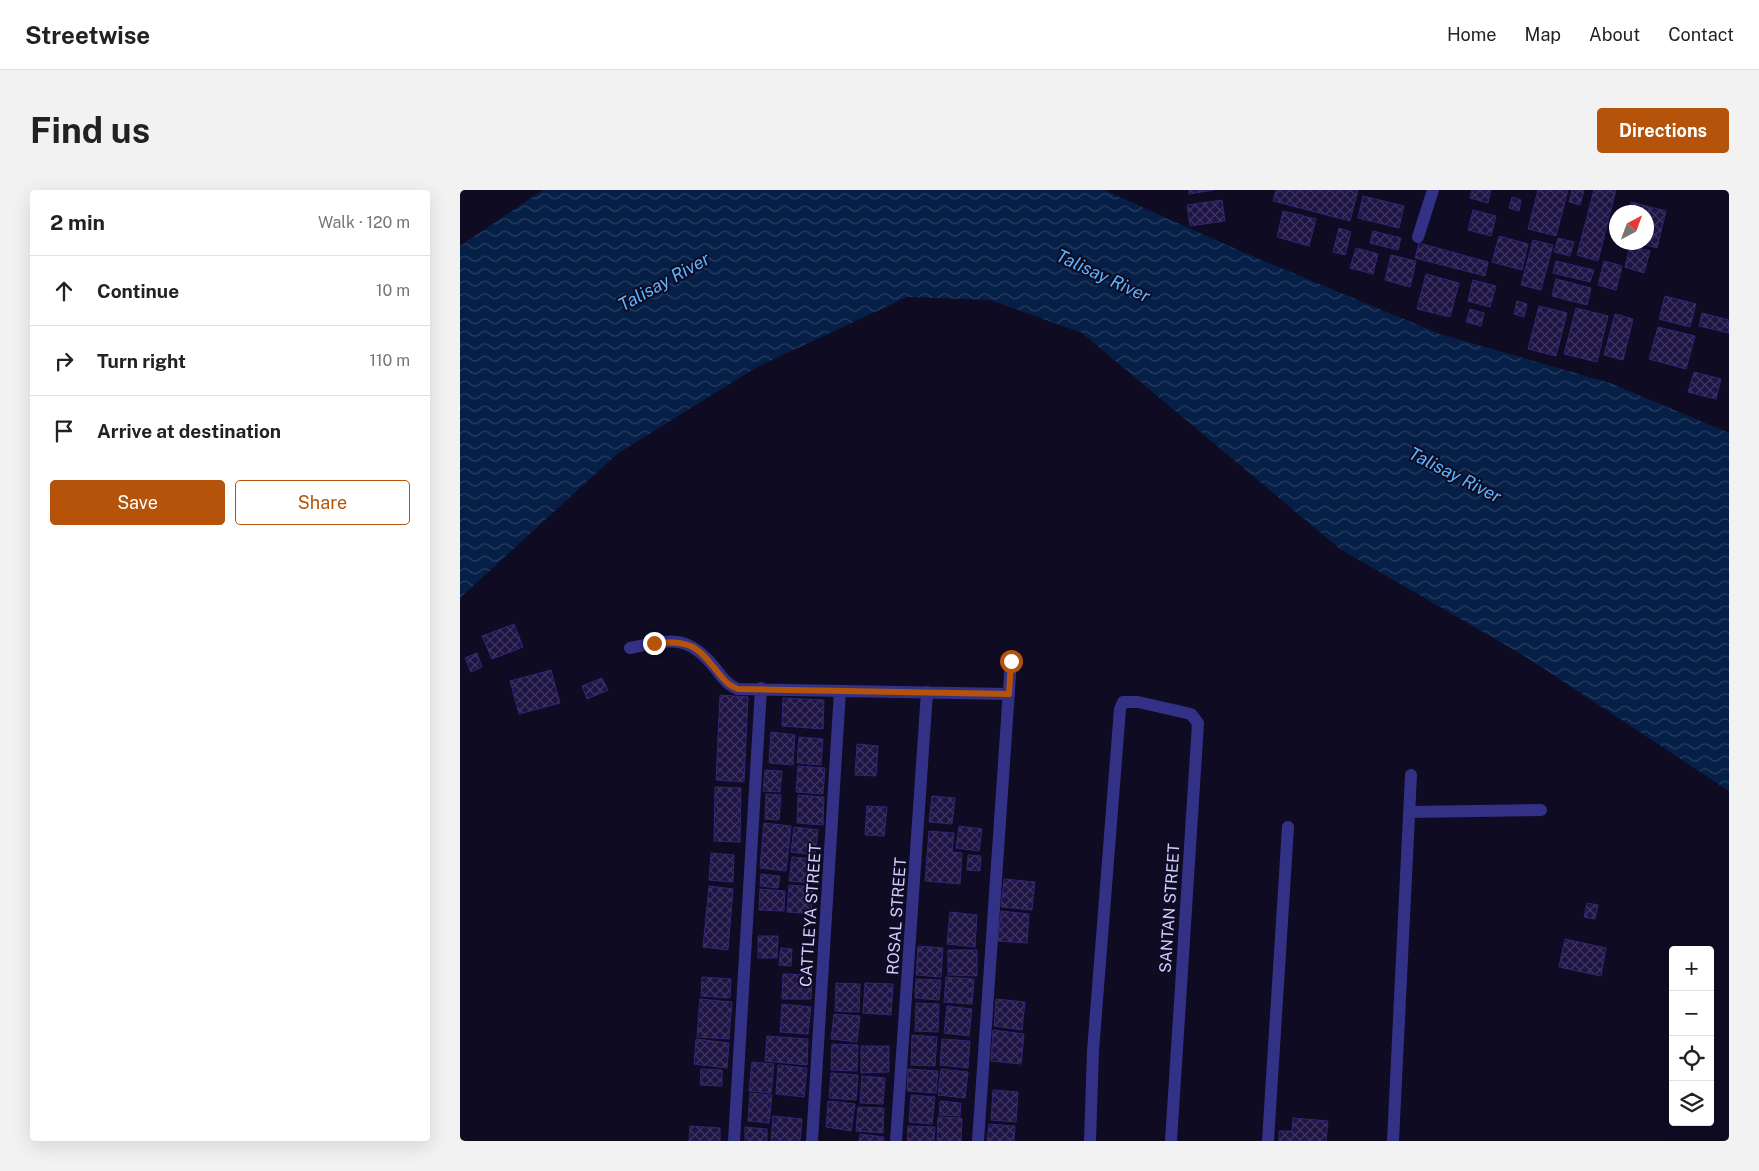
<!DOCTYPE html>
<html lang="en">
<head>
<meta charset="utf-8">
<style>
	:root { --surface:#fff; --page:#f2f2f2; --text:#222; --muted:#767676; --line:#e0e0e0; --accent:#b45309 }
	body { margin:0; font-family:"Public Sans",sans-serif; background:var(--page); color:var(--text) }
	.controls { position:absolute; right:15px; bottom:15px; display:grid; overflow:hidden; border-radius:5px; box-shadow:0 5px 20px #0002 }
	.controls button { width:45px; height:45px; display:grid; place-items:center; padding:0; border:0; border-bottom:1px solid var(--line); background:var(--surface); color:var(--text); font:25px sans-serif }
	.compass { position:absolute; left:1149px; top:15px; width:45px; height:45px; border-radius:50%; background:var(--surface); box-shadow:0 5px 20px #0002; rotate:41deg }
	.stop { position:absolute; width:15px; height:15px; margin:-11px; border:4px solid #b45309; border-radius:50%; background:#fff }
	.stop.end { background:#b45309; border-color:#fff; box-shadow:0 1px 5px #0008 }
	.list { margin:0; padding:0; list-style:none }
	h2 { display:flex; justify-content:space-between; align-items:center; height:65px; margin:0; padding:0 20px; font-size:21px }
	h2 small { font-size:16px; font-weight:400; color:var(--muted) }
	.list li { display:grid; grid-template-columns:32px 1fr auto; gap:15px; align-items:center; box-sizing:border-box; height:70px; padding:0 20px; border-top:1px solid var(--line) }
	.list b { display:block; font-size:19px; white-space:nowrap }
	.list em { font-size:16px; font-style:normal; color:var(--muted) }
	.actions { display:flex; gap:10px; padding:15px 20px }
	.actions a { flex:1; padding:11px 0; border:1px solid var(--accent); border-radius:5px; text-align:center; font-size:18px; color:var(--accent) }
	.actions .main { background:var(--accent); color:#fff }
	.icon { flex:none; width:28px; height:28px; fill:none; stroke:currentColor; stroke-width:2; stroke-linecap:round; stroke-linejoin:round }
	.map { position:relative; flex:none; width:1269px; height:951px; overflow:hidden; border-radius:5px }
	header { display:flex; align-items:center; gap:30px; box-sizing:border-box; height:70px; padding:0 25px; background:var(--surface); border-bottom:1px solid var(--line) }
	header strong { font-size:24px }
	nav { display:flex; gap:28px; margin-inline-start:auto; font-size:18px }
	.intro { display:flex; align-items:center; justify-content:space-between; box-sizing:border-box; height:120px; padding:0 30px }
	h1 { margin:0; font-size:35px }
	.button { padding:12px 22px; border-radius:5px; background:var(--accent); color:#fff; font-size:18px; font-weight:700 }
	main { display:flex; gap:30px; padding:0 30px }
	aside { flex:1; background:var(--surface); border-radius:5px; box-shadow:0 5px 20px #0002 }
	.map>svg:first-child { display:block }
	.water { fill:url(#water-waves) }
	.building { fill:url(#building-cross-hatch); stroke:#332574 }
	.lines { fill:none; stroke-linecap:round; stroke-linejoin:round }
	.minor { stroke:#333186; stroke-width:12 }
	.route { stroke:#b45309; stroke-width:6 }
	.labels { text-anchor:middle; stroke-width:4; stroke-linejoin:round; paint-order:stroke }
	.street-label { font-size:16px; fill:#d1cdff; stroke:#0f0b23 }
	.water-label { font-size:18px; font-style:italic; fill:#5bb6ff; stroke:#0f0b23 }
</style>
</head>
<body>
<header>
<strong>Streetwise</strong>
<nav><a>Home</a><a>Map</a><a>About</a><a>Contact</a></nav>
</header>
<div class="intro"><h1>Find us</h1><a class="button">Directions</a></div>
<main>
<aside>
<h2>2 min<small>Walk · 120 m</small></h2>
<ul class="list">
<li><svg class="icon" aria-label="ahead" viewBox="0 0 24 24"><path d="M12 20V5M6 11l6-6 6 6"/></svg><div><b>Continue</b></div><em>10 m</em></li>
<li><svg class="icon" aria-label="right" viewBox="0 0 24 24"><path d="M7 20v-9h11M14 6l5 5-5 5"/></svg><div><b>Turn right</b></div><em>110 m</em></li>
<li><svg class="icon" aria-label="arrive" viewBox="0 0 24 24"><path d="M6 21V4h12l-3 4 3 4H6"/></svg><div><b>Arrive at destination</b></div></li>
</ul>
<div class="actions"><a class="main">Save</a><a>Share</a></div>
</aside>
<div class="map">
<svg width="1269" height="951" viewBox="0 0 1269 951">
	<defs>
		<pattern id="water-waves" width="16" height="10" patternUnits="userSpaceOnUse" patternTransform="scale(1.25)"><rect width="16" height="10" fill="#061f46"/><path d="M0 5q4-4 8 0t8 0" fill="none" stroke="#293e62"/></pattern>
		<pattern id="building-cross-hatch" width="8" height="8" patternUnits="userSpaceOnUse" patternTransform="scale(1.25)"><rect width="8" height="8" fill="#1e1545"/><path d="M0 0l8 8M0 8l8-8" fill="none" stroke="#3e3661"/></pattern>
	</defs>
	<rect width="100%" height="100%" fill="#0f0b23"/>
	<path class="water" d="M83 0H644L785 63 980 144 1150 193 1269 243V601L1066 467 880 359 622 143 530 110 447 107 297 177 157 264 0 408V56Z"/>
	<path class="building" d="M729 0H754L729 4Z
		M816 0H898L890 31 813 11Z
		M1012 0H1031L1028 13 1010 8Z
		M1078 0H1108L1096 46 1068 39Z
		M1112 0H1124L1120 15 1109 12Z
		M1134 0H1156L1138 71 1117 65Z
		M903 6 944 16 939 38 898 28Z
		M1052 7 1061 10 1059 21 1049 18Z
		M762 10 765 31 730 36 727 15Z
		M1171 12 1206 21 1197 58 1175 52H1186V22H1169Z
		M1013 20 1036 26 1031 46 1008 40Z
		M823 21 856 29 849 56 817 47Z
		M879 38 891 42 885 65 873 62Z
		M913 41 941 48 938 60 910 53Z
		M1039 46 1068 54 1062 80 1032 72Z
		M1098 48 1114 52 1110 66 1094 62Z
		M1073 50 1093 55 1081 100 1061 95Z
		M959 53 1028 72 1025 86 955 68Z
		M1170 56 1190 61 1184 83 1165 77Z
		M896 58 918 64 913 84 890 78Z
		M931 65 956 71 950 97 925 90Z
		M1096 71 1134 80 1130 92 1093 83Z
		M1144 71 1162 76 1156 100 1138 95Z
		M966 84 999 93 990 127 957 119Z
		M1096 89 1131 98 1127 115 1092 106Z
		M1013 90 1036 96 1030 117 1008 111Z
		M1205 106 1236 114 1230 137 1199 129Z
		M1057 111 1067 114 1064 127 1054 124Z
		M1079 116 1107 123 1096 166 1068 159Z
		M1116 118 1148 126 1137 172 1104 164Z
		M1010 119 1024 123 1021 136 1006 132Z
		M1242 123 1269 130V143L1239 136Z
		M1155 124 1173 129 1163 170 1144 165Z
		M1198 137 1235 146 1226 179 1189 169Z
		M1234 182 1261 189 1256 209 1228 202Z
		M54 434 63 457 32 469 22 446Z
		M17 463 22 477 11 482 5 468Z
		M91 480 100 513 59 524 50 491Z
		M142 488 148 500 127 509 122 496Z
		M260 505 288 507 284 592 256 590Z
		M323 508 364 510 363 539 322 536Z
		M311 542 335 545 333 575 309 573Z
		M339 547 363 549 361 575 337 573Z
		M397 554 418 556 416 586 395 585Z
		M338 576 365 578 363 604 336 602Z
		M305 580 322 581 320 602 303 601Z
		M255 597 281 598 280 652 254 651Z
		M306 604 321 605 319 630 305 629Z
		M338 605 364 607 363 635 337 633Z
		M472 606 495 608 492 634 469 632Z
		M407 616 427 617 424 646 405 645Z
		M304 633 331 636 326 681 300 678Z
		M499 636 522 639 519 661 496 658Z
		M334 637 358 640 355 665 331 662Z
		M469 641 494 643 492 662 502 663 500 694 465 691Z
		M251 663 274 665 273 692 249 690Z
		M508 665 521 666 520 681 507 680Z
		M332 667 355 669 353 693 329 691Z
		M301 684 320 686 318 698 300 696Z
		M544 689 575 692 572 720 541 717Z
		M329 695 353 697 351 724 327 722Z
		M249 696 273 699 268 760 243 757Z
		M300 699 325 701 324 721 299 720Z
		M1127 713 1138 715 1135 729 1124 727Z
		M541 721 569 724 567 753 538 751Z
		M490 722 517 725 515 757 487 754Z
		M298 746H318L317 768H298Z
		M1105 749 1146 758 1141 786 1099 777Z
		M458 756 483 758 481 787 456 785Z
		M321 758 332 759 331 776 319 775Z
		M488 760H517V786L488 785Z
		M323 784 352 785 351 809H322Z
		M242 787 271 789 270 808 241 806Z
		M486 787 514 789 512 814 484 812Z
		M456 789 481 790 479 810 455 808Z
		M376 793 400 794 399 822 375 821Z
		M405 793 433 794 431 825 403 823Z
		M240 809 272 812 269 849 237 847Z
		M536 809 565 812 562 840 534 836Z
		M456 813 479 814 478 842 455 841Z
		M322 814 351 817 348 844 320 842Z
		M487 816 512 819 509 846 484 843Z
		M374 824 400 826 397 852 371 849Z
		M533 840 564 844 561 874 531 871Z
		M452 845 477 847 475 876 451 875Z
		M307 846 348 849 347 875 305 871Z
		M236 849 269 853 267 878 234 874Z
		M482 849 510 851 508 878 480 875Z
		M372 854 398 855 397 881 371 880Z
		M401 856H429V882L401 883Z
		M292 872 314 874 311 903 289 901Z
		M318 875 347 878 344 907 316 904Z
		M241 879 262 880V896L240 895Z
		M448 879 478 881 476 903 447 901Z
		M481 879 508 882 505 908 478 905Z
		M371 883 398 885 396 910 369 908Z
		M402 886 425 888 423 914 400 913Z
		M533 900 558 902 556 932 531 930Z
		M290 903 312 905 309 933 288 931Z
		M451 905 475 907 472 934 449 932Z
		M368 911 395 914 391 941 366 937Z
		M480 911 501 913 500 926 479 925Z
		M398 917 424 918 423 943 396 941Z
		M313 926 342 929 340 951H311Z
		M478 927 502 928 501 951H477Z
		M833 928 868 931 866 951H819V941H832Z
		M529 934 555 936 554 951H527Z
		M230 936 260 938V951H229Z
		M448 936 475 937 474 951H447Z
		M285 937 307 939V951H285Z
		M400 944 424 947V951H399Z"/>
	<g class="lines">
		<path class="minor" d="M958 47 973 0
			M170 458C210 450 227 443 255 478 262 487 267 495 278 499L549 504
			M949 622 1081 620
			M274 951 301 498
			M352 951 380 501
			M436 951 467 502
			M518 951 551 471
			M630 951 633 861 660 519 663 512H678L731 524 738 533 711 951
			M808 951 828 637
			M933 951 951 585"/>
	</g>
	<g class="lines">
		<path class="route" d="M194 453C232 450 237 456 260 485 265 491 269 496 278 499L549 504 551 471"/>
	</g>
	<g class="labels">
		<g class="street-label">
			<text transform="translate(709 718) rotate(-86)" y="6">SANTAN STREET</text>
			<text transform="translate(350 725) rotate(-86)" y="6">CATTLEYA STREET</text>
			<text transform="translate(436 726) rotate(-86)" y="6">ROSAL STREET</text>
		</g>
		<g class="water-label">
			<text transform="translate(643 86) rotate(25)" y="6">Talisay River</text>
			<text transform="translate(204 92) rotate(-29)" y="6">Talisay River</text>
			<text transform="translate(995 285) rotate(27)" y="6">Talisay River</text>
		</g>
	</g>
</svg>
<div class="controls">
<button>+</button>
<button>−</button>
<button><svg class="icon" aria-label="locate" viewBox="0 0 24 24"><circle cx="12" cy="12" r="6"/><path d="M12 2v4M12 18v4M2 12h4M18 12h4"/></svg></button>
<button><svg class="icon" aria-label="layers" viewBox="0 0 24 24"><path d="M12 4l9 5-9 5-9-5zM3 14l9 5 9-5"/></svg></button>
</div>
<svg class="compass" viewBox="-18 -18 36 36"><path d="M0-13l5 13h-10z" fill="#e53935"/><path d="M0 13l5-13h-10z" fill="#767676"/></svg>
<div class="stop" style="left:551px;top:471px"></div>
<div class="stop end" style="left:194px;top:453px"></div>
</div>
</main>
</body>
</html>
